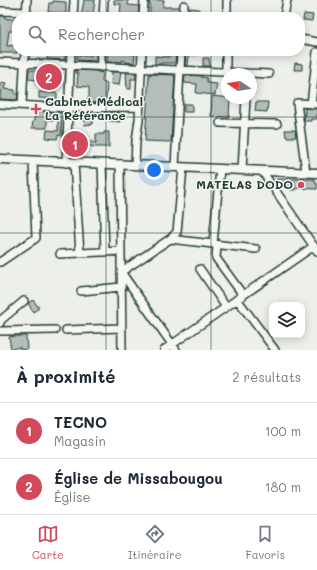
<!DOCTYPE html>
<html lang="fr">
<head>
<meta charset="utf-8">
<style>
	:root { --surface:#fff; --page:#f6f6f7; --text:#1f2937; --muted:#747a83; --line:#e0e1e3; --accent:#d1495b }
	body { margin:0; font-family:Mali,sans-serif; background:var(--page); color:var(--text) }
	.controls { position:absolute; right:12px; bottom:12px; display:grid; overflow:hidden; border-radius:8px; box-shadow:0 2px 10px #0003 }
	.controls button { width:36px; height:36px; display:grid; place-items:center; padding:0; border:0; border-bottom:1px solid var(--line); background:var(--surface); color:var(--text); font:20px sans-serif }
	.compass { position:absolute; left:221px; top:68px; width:36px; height:36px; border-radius:50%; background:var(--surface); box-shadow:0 2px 10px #0003; rotate:282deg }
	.you { position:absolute; left:154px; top:170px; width:14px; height:14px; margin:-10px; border:3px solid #fff; border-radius:50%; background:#1a73e8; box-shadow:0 0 0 6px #1a73e833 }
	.badge { display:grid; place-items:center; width:26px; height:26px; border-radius:50%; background:var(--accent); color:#fff; font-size:13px; font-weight:700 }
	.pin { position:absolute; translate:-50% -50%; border:2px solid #fff; box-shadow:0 1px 4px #0006 }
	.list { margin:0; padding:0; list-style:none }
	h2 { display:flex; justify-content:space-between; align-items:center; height:52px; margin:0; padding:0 16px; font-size:17px }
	h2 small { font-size:13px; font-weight:400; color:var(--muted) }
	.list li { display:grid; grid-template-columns:26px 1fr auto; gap:12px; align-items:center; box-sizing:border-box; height:56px; padding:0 16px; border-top:1px solid var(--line) }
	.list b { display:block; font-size:15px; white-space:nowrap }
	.list p { margin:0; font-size:13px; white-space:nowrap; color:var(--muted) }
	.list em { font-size:13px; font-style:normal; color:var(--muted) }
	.icon { flex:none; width:22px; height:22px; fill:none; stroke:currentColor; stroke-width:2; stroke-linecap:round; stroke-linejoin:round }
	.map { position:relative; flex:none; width:317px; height:350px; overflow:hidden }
	.search { position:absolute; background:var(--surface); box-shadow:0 2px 10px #0003; left:12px; right:12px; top:12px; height:44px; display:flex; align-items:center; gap:10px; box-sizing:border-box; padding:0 14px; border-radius:16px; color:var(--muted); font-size:15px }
	.sheet { height:164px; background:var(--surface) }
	nav { display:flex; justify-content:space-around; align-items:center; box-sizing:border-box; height:56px; border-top:1px solid var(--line); background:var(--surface); font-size:11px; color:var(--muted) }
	nav a { display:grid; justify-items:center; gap:2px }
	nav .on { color:var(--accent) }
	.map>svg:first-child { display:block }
	.building { fill:#b4bdb8; stroke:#1f3d34 }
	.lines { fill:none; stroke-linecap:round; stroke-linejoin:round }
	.minor-casing { stroke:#1f3d34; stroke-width:10 }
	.major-casing { stroke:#1f3d34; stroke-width:11 }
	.minor { stroke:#f6f6f2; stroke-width:7 }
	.major { stroke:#f6f6f2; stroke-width:8 }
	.grid { fill:none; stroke:#1f3d34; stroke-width:1; stroke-opacity:0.55 }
	.poi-dot { fill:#d1495b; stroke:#f6f6f2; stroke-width:1.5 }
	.labels { text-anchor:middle; stroke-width:3; stroke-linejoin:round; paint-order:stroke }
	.poi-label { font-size:12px; font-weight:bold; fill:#1f3d34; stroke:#f6f6f2; text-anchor:start }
</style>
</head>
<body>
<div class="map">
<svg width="317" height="350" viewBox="0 0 317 350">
	<rect width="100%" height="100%" fill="#edefea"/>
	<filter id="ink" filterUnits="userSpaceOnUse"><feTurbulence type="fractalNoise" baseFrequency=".025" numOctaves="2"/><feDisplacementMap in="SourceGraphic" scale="8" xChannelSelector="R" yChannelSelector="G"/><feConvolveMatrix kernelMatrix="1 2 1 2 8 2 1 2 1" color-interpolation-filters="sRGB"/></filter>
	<g filter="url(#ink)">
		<path class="building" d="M84 0H95L93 14 87 13 86 17H81Z
			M114 0H128V5L139 6 138 17 120 16 121 4H114Z
			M150 0H164L163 7H179L178 17H153V16H150V4H149Z
			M53 1 66 2V14L48 12 49 3H53Z
			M189 8 199 9V11H200V17H188Z
			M32 13H50V17H31Z
			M304 14 313 15 312 21 303 20Z
			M0 16H5V18L17 20V31H9L7 46 17 45V53H0Z
			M48 51H65V60L47 59Z
			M91 51H96V61L77 60V55L91 56Z
			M108 51H123L122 53 135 54 134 63 125 62V61L122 60V62L115 61V62H107Z
			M186 51H198V55H189L188 65H185Z
			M169 55H176L175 63H161V64H155V56L169 57Z
			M203 58H209L210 66H203Z
			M295 63 302 64V70H294Z
			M29 70 59 71V73L63 74 62 82H58V84L39 83V80L28 79Z
			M76 70 98 71V72L103 73 102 82 107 83 106 100 99 99V103H87L88 98H89V87L77 86 78 73H76Z
			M112 72H121L119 85 111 84Z
			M126 73H136V79H131V89H127Z
			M149 74 175 75 171 142 145 141Z
			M185 75 202 76 201 77 207 78V83L217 84 215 95 196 93 197 84 184 83Z
			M1 82 6 83 4 89 15 90V94H18L17 100 0 99Z
			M39 92 57 93V99L39 98Z
			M212 96 230 98 229 117 211 116Z
			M256 102H268L267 112 255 111Z
			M184 104H192V112H184Z
			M305 108 317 109V119H311V121H304Z
			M36 111 62 113 61 136 58 135 57 139 46 138 47 130 58 131V120H47V128H32L33 121H34L35 113H36Z
			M105 112H120V122L109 121V117H105Z
			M84 113H94L93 124 84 125 85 119V116H84Z
			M285 130H295L296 137H286Z
			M104 132H109V147H93L85 144 86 140 96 143V134H104Z
			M276 179H315V183H317V189L296 188V190H290V187L279 186Z
			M33 300 39 308 33 312 28 303Z
			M15 336H26L27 349 20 350V347L11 349 9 337Z"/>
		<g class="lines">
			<defs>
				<path id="minor" d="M0 11 27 12
					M26 17 27 0
					M73 17 74 0
					M103 17 104 0
					M143 17 144 0
					M183 17 184 5
					M227 17V0
					M284 17 287 0
					M300 39 317 42
					M0 62 269 74
					M101 67V51
					M226 73V51
					M0 104 68 108 139 107
					M311 104 317 52
					M22 105 25 51
					M220 123 277 124
					M66 163 71 51
					M74 163 80 253
					M102 164 105 252
					M120 164 122 350
					M135 165 136 141 139 120 142 51
					M175 167 181 51
					M242 170 246 98
					M262 171 317 251
					M306 172 297 103 317 104
					M170 239 256 249
					M213 244 220 169
					M217 245 216 258 243 295
					M60 254 121 251
					M0 262 36 238 33 161
					M200 269 226 307
					M81 291 121 287
					M237 299 275 350
					M0 323 1 320 24 301
					M66 330 121 328
					M0 331 55 330
					M164 350 314 246
					M176 350 121 272 170 239 177 232 183 168"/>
				<path id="major" d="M0 159 220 169 317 173"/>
			</defs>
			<use href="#minor" class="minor-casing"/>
			<use href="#major" class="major-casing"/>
			<use href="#minor" class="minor"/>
			<use href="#major" class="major"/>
		</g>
	</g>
	<path class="grid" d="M106 0V17M211 0V17M106 51V350M211 51V350M0 117H317M0 233H317"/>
	<g class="poi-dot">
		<path d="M34 103h4v4h4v4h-4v4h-4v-4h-4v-4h4z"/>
		<circle cx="301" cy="185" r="4"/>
	</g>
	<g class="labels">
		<g class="poi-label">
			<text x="45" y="106">Cabinet Médical<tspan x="45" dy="14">La Référance</tspan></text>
			<text x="293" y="189" text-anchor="end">MATELAS DODO</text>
		</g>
	</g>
</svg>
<div class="controls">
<button><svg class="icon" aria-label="layers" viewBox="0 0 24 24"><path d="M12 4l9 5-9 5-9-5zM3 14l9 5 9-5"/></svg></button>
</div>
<svg class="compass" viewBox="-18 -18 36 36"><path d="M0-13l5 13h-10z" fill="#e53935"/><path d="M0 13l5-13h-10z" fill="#747a83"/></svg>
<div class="you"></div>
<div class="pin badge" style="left:75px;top:144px">1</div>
<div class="pin badge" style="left:49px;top:77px">2</div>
<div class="search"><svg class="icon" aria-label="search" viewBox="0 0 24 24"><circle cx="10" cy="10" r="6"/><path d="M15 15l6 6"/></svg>Rechercher</div>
</div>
<section class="sheet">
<h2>À proximité<small>2 résultats</small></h2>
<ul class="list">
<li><span class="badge">1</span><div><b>TECNO</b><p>Magasin</p></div><em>100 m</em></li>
<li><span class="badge">2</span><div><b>Église de Missabougou</b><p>Église</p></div><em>180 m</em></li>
</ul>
</section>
<nav>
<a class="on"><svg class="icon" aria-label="map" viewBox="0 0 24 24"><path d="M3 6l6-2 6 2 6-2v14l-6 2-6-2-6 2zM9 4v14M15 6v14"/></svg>Carte</a>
<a><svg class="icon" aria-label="directions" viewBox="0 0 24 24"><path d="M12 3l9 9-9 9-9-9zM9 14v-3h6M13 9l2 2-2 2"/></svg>Itinéraire</a>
<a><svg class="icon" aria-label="saved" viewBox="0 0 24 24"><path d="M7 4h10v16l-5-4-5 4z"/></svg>Favoris</a>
</nav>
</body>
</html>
